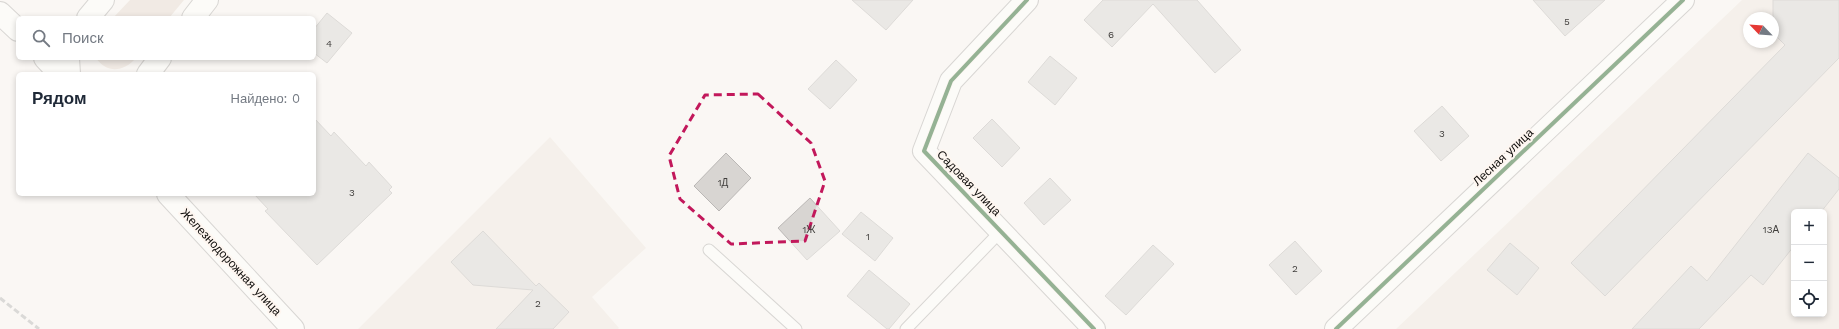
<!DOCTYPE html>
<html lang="ru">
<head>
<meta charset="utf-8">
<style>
	:root { --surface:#fff; --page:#f6f6f7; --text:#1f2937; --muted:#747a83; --line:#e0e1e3 }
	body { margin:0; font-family:"Work Sans",sans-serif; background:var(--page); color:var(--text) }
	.controls { position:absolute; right:12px; bottom:12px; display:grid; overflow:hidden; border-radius:6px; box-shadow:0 2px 6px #0003 }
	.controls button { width:36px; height:36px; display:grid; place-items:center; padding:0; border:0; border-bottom:1px solid var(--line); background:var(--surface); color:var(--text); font:20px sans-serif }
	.compass { position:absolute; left:1743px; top:12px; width:36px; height:36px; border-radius:50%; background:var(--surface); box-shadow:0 2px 6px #0003; rotate:295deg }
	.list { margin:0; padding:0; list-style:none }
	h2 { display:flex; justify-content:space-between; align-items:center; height:52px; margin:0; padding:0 16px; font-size:17px }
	h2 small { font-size:13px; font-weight:400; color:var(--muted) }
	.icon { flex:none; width:22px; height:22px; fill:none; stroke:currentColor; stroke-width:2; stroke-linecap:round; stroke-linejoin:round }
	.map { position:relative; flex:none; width:1839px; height:329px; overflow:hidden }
	.search { position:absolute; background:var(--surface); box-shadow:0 2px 6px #0003; left:16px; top:16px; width:300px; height:44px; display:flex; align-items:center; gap:10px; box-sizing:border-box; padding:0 14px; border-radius:6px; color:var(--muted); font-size:15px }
	.panel { position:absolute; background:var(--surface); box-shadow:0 2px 6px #0003; left:16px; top:72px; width:300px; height:124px; border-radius:6px }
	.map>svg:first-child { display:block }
	.built { fill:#f0e7df; fill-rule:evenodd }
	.green { fill:#e7dad0 }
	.building { fill:#d8d5d2; stroke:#bab7b5 }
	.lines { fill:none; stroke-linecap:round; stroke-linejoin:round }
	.lane-casing { stroke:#b0adab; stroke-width:13 }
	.street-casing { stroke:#b0adab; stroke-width:24 }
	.primary-casing { stroke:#b0adab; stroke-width:24 }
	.lane { stroke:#fefefd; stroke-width:11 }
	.street { stroke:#fefefd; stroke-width:22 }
	.primary { stroke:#fefefd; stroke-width:22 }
	.rail { stroke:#b4b3b3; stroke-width:3; stroke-dasharray:6 3; stroke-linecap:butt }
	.cycleway-casing { stroke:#fef6f0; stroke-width:6 }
	.cycleway { stroke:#1b5e20; stroke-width:4 }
	.marked { fill:none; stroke:#c2185b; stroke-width:3; stroke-dasharray:8 5; stroke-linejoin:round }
	.labels { text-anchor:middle; stroke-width:4; stroke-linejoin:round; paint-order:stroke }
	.number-label { font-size:10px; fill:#403e3c }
	.street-label { font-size:12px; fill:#0e0c0a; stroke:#fef6f0 }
</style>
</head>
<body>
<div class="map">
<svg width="1839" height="329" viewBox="0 0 1839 329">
	<rect width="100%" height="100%" fill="#faf7f4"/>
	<path class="built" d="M1742 0H1839V329H1396ZM1749 18H1773V42H1749ZM1794 212H1824V314H1794Z
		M550 137 646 248 592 297 619 328 618 329H358Z"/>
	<path class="green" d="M130 0H184L169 18H113Z
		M96 58H136C124 72 107 74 96 58Z"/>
	<path class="building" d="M852 0H913L886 30Z
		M1103 0H1197L1241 50 1215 73 1153 4 1112 47 1084 20Z
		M1533 0H1605L1565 36Z
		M1773 0H1839V58L1605 296 1571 263 1785 45 1773 33Z
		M327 13 352 33 327 63 314 53V29Z
		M1050 56 1077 78 1055 105 1028 82Z
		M836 60 857 80 830 109 808 89Z
		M1442 106 1469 136 1441 161 1414 131Z
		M314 118 331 136 334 132 366 166 369 162 392 187 389 190 392 193 317 265 265 211 268 209 254 194H314Z
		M992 119 1020 148 1002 167 973 138Z
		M726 153 751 178 719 211 694 186Z
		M1808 153 1839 178V189L1821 212H1794V246L1763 285 1751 275 1699 329H1632L1691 266 1707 281Z
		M1050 178 1071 200 1044 225 1024 203Z
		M810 198 840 231 807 260 778 228Z
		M861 212 893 238 875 261 842 234Z
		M483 231 536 286 539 283 569 312 553 329H496L533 290 473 285 451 262Z
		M1295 241 1322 271 1296 295 1269 265Z
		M1510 243 1539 268 1517 295 1487 270Z
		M1153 245 1174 264 1126 315 1105 296Z
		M869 270 910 304 889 329H887L847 296Z"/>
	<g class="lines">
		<defs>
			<path id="lane" d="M709 250 796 329
				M906 329 1001 231"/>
			<path id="street" d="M1027 0 951 81 924 151 1094 329
				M0 13 18 30
				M45 58 60 74
				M1336 329 1683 0"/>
			<path id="primary" d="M88 18 103 0
				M193 18 207 0
				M68 58 69 74
				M148 74 160 58
				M168 194 293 329"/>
		</defs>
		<use href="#lane" class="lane-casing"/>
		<use href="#street" class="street-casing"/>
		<use href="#primary" class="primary-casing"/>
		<use href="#lane" class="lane"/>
		<use href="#street" class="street"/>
		<use href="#primary" class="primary"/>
		<path class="rail" d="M0 298 39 329"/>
		<defs>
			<path id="cycleway" d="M1027 0 951 81 924 151 1094 329
				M1336 329 1683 0"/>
		</defs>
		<use href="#cycleway" class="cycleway-casing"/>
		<use href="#cycleway" class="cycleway"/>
	</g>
	<path d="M0 0H1839V329H0ZM758 94 811 143 825 181 805 241 731 244 680 199 669 156 705 95Z" fill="#faf7f4" fill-opacity=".55" fill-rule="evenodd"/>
	<path class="marked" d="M758 94 811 143 825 181 805 241 731 244 680 199 669 156 705 95Z"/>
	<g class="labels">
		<g class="number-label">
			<text x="1567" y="25">5</text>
			<text x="1111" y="38">6</text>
			<text x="329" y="47">4</text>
			<text x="1442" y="137">3</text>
			<text x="723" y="186">1Д</text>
			<text x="352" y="196">3</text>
			<text x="809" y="233">1Ж</text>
			<text x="1771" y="233">13А</text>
			<text x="868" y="240">1</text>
			<text x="1295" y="272">2</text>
			<text x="538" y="307">2</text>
		</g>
		<g class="street-label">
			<text transform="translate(1503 157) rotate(-43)" y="4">Лесная улица</text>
			<text transform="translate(969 183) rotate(46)" y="4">Садовая улица</text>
			<text transform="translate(231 262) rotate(47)" y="4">Железнодорожная улица</text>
		</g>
	</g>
</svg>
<div class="controls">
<button>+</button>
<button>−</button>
<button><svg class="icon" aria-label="locate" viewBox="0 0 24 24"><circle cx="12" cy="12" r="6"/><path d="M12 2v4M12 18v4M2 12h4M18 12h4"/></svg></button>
</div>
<svg class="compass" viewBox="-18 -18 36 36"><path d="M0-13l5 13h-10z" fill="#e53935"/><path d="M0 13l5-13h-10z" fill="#747a83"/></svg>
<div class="search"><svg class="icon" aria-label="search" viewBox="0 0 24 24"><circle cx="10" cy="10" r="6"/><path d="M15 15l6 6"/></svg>Поиск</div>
<section class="panel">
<h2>Рядом<small>Найдено: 0</small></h2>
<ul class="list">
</ul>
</section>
</div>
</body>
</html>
